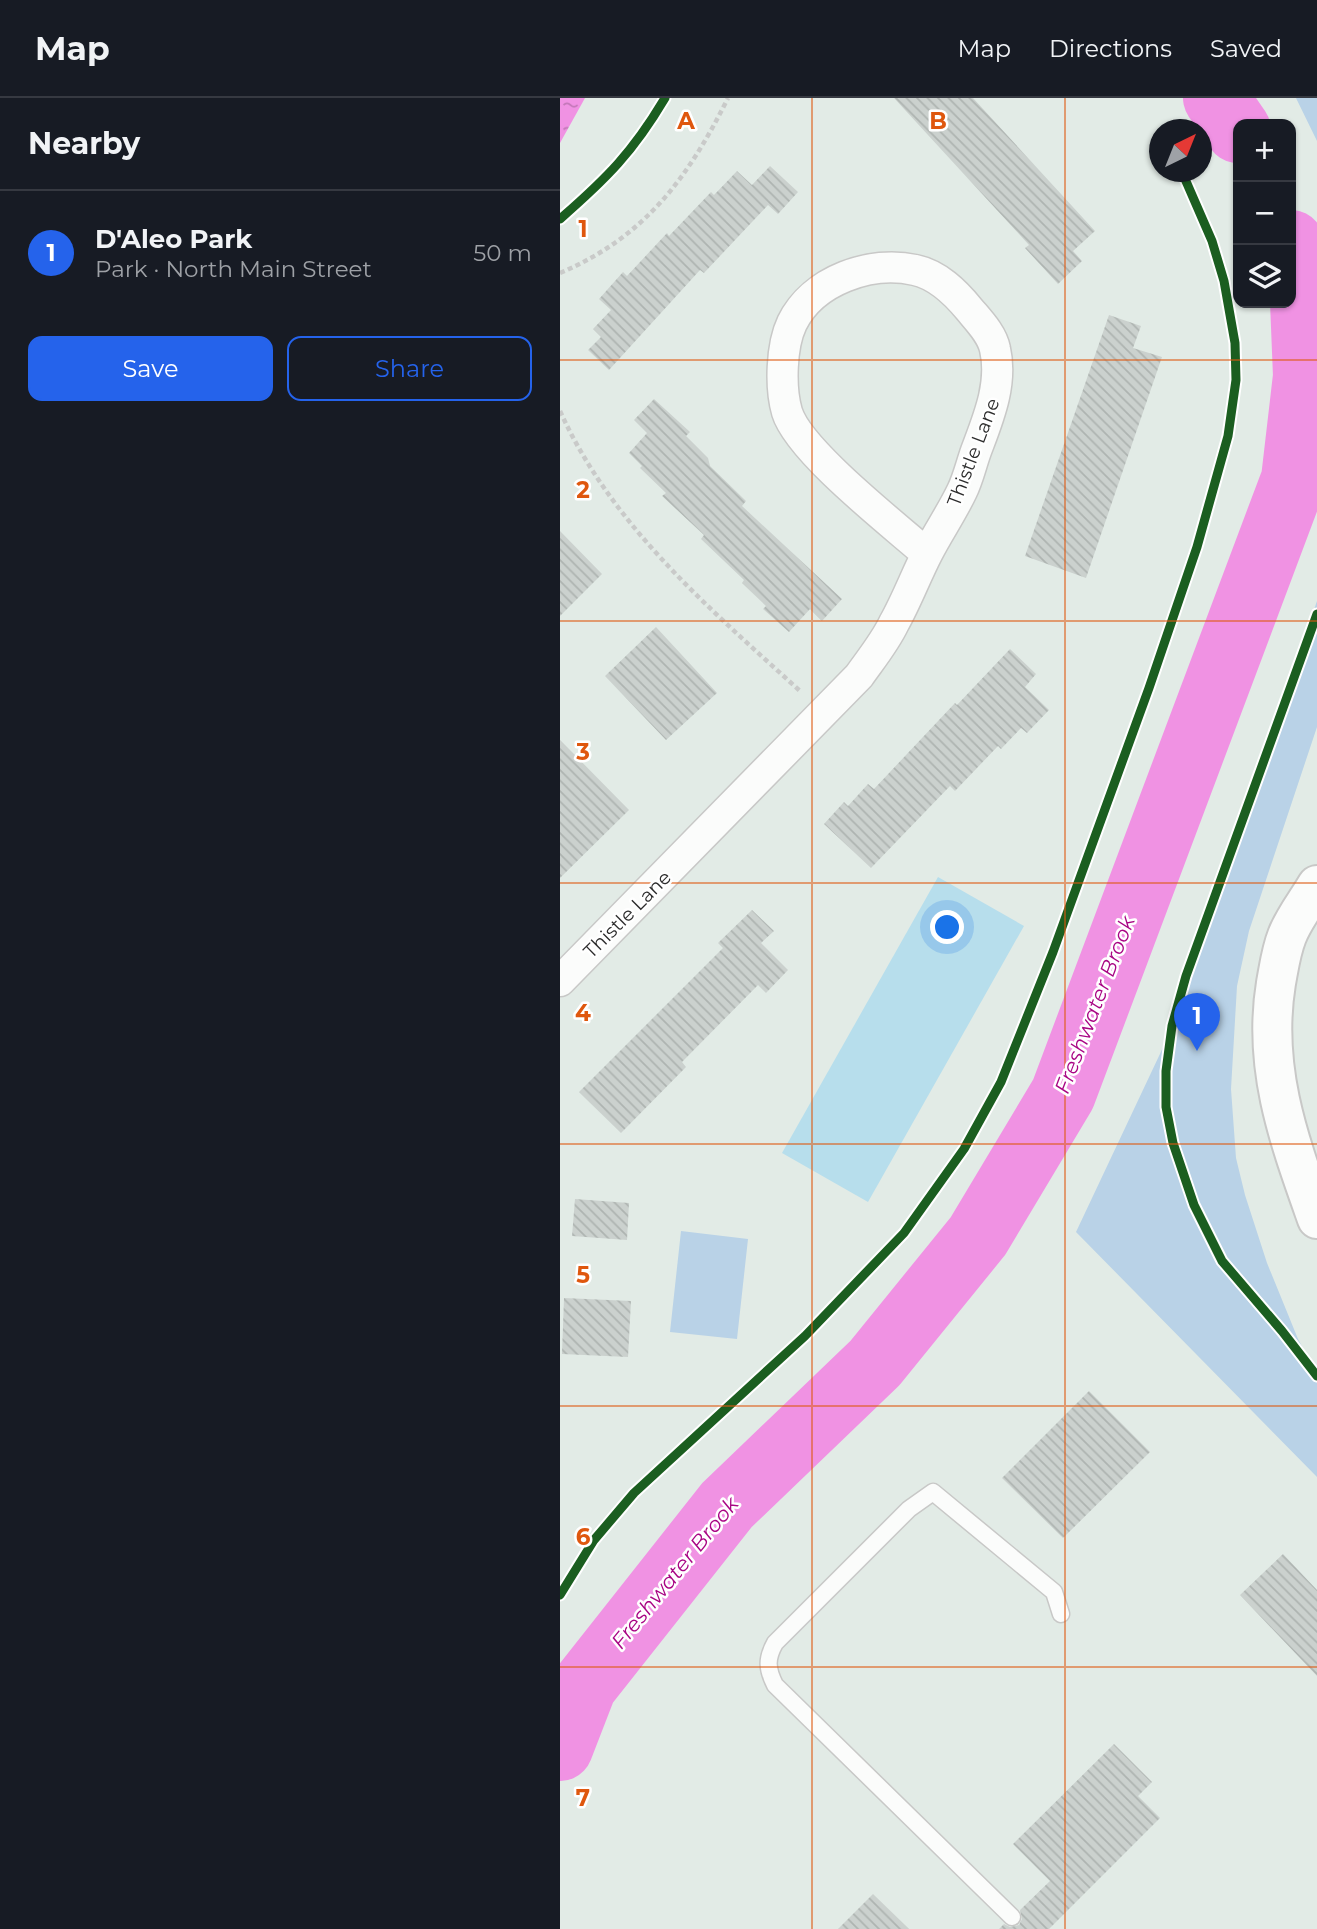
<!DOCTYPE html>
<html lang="en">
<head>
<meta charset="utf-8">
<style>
	:root { --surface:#171b24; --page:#20242c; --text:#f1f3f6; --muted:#9ea1a6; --line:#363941; --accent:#2563eb }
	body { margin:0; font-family:Montserrat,sans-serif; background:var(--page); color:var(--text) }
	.controls { position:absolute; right:21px; top:21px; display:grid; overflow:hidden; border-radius:14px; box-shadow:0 2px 5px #0004 }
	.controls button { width:63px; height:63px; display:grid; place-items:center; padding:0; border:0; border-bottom:2px solid var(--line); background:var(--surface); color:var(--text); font:35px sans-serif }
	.compass { position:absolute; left:589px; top:21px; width:63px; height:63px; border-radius:50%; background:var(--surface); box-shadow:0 2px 5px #0004; rotate:43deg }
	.you { position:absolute; left:388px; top:830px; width:24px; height:24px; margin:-18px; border:5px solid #fff; border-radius:50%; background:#1a73e8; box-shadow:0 0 0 10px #1a73e833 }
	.badge { display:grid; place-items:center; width:46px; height:46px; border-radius:50%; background:var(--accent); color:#fff; font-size:23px; font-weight:700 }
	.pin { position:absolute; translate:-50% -58px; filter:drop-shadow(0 2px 4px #0008) }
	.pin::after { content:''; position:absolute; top:37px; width:24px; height:21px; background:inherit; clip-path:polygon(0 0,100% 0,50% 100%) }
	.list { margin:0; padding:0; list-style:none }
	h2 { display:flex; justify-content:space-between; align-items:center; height:91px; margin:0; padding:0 28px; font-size:30px }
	h2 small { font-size:23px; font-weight:400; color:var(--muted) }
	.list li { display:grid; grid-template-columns:46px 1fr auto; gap:21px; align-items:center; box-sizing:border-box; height:126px; padding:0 28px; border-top:2px solid var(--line) }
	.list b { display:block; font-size:26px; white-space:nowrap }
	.list p { margin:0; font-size:23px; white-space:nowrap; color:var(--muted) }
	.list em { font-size:23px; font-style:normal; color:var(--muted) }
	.actions { display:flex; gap:14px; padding:21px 28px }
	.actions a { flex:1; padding:16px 0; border:2px solid var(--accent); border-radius:14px; text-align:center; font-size:24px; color:var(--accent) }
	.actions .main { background:var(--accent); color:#fff }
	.icon { flex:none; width:38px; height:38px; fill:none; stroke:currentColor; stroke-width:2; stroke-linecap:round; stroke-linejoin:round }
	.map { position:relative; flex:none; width:757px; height:1831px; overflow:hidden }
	header { display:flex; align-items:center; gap:42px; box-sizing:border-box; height:98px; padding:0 35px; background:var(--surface); border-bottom:2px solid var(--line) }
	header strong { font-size:33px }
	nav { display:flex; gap:38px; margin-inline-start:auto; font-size:24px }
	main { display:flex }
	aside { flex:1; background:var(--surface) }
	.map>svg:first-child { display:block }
	.park { fill:#b9d2e7 }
	.pitch { fill:#b7deec }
	.water { fill:url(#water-ripples) }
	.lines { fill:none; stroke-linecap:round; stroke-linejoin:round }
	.river { stroke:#f092e3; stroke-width:66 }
	.building { fill:url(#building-back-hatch) }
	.lane-casing { stroke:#c8c8c7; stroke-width:19 }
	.street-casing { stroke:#c8c8c7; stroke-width:33 }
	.secondary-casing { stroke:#c8c8c7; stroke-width:42 }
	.path { stroke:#c9cac9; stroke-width:4.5; stroke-dasharray:5 3.5; stroke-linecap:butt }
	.lane { stroke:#fbfcfb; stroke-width:16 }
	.street { stroke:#fbfcfb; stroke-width:30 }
	.secondary { stroke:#fbfcfb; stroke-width:38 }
	.cycleway-casing { stroke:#fff; stroke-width:13 }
	.cycleway { stroke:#1b5e20; stroke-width:9 }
	.grid { fill:none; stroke:#df570e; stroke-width:2; stroke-opacity:0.55 }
	.labels { text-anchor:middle; stroke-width:5; stroke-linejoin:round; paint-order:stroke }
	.street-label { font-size:19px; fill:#2c2c2c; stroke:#fff }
	.water-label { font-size:21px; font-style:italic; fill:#a80584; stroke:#fff }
	.grid-label { font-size:23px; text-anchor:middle; font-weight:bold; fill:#df570e; stroke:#fff; stroke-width:5; stroke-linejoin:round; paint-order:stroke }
</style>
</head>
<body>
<header>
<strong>Map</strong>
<nav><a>Map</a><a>Directions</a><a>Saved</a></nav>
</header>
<main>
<aside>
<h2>Nearby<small></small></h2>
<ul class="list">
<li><span class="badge">1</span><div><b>D'Aleo Park</b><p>Park · North Main Street</p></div><em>50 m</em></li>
</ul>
<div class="actions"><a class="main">Save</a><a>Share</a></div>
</aside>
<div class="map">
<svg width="757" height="1831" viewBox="0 0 757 1831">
	<defs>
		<pattern id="water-ripples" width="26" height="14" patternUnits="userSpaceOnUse" patternTransform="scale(1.75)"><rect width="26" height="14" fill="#f092e3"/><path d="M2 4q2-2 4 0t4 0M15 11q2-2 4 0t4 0" fill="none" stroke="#c377b8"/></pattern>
		<pattern id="building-back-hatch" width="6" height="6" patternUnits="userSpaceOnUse" patternTransform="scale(1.75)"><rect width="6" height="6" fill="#cbd1ce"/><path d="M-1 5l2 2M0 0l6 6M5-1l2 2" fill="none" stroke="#aeb4b1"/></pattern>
	</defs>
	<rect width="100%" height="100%" fill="#e2ebe6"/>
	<path class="park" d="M736 0H757V43Z
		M757 503V629L689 833 677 888 671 991 676 1060 685 1097 707 1165 738 1241 757 1276V1379L516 1134 607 941Z
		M121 1133 188 1141 177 1241 110 1234Z"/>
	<path class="pitch" d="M378 779 464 828 308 1104 222 1055Z"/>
	<path class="water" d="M0 0H25L0 45Z"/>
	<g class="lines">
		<path class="river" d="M656 0 678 32
			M0 1650 24 1588 167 1407 315 1265 418 1138 503 996 734 381 746 278 742 179 731 145"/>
	</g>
	<path class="building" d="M334 0H413L535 133 513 153 522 163 498 186 465 150 469 147Z
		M210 68 238 94 218 116 208 107 144 175 140 172 49 272 28 252 41 239 33 231 51 212 39 201 63 174 67 178 107 135 109 138 151 94 154 97 177 73 192 87Z
		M549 217 581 228 573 250 602 259 526 480 465 458Z
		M94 301 130 334 126 338 148 360 150 368 186 403 182 408 282 501 262 523 250 511 229 534 203 511 206 508 182 485 184 482 141 441 144 437 102 398 106 395 80 370 82 368 69 355 87 335 74 322Z
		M0 433 42 476 0 518Z
		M96 529 157 595 106 642 45 578Z
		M450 551 476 576 465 589 489 612 467 635 461 630 441 651 438 648 395 693 390 688 311 770 264 726 284 704 288 708 308 686 314 691 395 605 397 607Z
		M0 642 69 712 0 780Z
		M192 812 214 833 201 845 228 872 206 895 198 887 122 964 126 969 61 1035 19 994 163 850 158 845Z
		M15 1101 69 1105 67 1142 12 1138Z
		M4 1200 71 1203 68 1259 2 1256Z
		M529 1293 590 1354 503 1440 442 1380Z
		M723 1456 757 1492V1578L680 1497Z
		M554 1646 592 1684 578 1698 600 1720 489 1831H439L444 1826 450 1829 459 1827 462 1821 460 1812 490 1783 453 1746Z
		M313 1796 349 1831H278Z"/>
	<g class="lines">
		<defs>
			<path id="lane" d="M452 1819 215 1587C207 1571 206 1561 215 1545L349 1411 373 1394 494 1494 501 1516"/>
			<path id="street" d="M0 883 299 578C311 561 325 544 334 525 347 502 356 477 368 454 379 433 392 414 402 393 408 381 411 367 416 353 428 321 443 286 435 251 432 236 419 223 409 211 395 194 378 177 355 172 311 162 253 182 232 225 221 248 220 290 227 314 239 353 333 426 367 456"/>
			<path id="secondary" d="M757 787C747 804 734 820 727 838 721 853 719 869 716 885 702 970 729 1042 757 1121"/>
		</defs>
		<use href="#lane" class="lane-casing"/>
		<use href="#street" class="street-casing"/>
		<use href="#secondary" class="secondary-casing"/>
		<path class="path" d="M0 175C85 139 128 80 168 0
			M0 313C52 428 149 510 240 593"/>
		<use href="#lane" class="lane"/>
		<use href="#street" class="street"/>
		<use href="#secondary" class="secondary"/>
		<defs>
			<path id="cycleway" d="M0 121C47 80 73 54 105 0
				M757 516 626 878 612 928 606 973V1009L613 1045 634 1107 662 1163 722 1233 757 1278
				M0 1497 34 1442 74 1395 245 1238 344 1135 404 1051 441 984 493 854 589 590 637 449 668 338 676 282 675 245 664 183 652 143 622 74"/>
		</defs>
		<use href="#cycleway" class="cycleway-casing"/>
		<use href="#cycleway" class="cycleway"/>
	</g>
	<path class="grid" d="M252 0V1831M505 0V1831M0 262H757M0 523H757M0 785H757M0 1046H757M0 1308H757M0 1569H757"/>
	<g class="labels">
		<g class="street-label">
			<text transform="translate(413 354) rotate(-69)" y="7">Thistle Lane</text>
			<text transform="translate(67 816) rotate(-45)" y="7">Thistle Lane</text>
		</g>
		<g class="water-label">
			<text transform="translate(535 907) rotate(-69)" y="7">Freshwater Brook</text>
			<text transform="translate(115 1475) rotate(-51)" y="7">Freshwater Brook</text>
		</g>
	</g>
	<g class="grid-label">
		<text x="126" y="31">A</text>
		<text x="378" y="31">B</text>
		<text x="23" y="139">1</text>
		<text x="23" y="400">2</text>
		<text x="23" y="662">3</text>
		<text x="23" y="923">4</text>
		<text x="23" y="1185">5</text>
		<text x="23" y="1447">6</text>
		<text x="23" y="1708">7</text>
	</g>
</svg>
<div class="controls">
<button>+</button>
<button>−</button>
<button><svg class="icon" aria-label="layers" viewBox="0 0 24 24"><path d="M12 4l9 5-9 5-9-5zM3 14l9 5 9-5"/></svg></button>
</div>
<svg class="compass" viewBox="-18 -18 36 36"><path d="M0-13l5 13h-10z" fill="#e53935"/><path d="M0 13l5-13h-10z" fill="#9ea1a6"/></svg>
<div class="you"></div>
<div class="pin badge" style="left:637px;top:953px">1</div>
</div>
</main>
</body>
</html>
